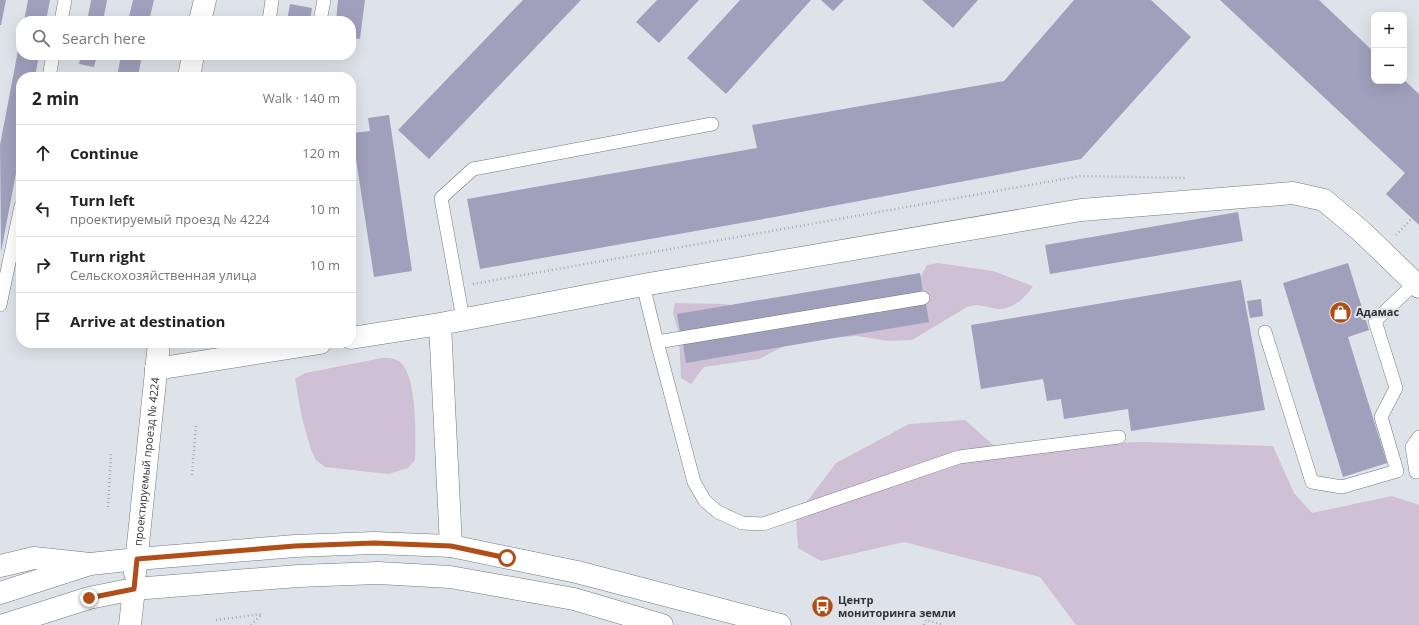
<!DOCTYPE html>
<html lang="en">
<head>
<meta charset="utf-8">
<style>
	:root { --surface:#fff; --page:#f6f6f6; --text:#222; --muted:#767676; --line:#e0e0e0 }
	body { margin:0; font-family:"Open Sans",sans-serif; background:var(--page); color:var(--text) }
	.controls { position:absolute; right:12px; top:12px; display:grid; overflow:hidden; border-radius:8px; box-shadow:0 4px 16px #0002 }
	.controls button { width:36px; height:36px; display:grid; place-items:center; padding:0; border:0; border-bottom:1px solid var(--line); background:var(--surface); color:var(--text); font:20px sans-serif }
	.stop { position:absolute; width:12px; height:12px; margin:-9px; border:3px solid #b14e17; border-radius:50%; background:#fff }
	.stop.end { background:#b14e17; border-color:#fff; box-shadow:0 1px 4px #0008 }
	.list { margin:0; padding:0; list-style:none }
	h2 { display:flex; justify-content:space-between; align-items:center; height:52px; margin:0; padding:0 16px; font-size:17px }
	h2 small { font-size:13px; font-weight:400; color:var(--muted) }
	.list li { display:grid; grid-template-columns:26px 1fr auto; gap:12px; align-items:center; box-sizing:border-box; height:56px; padding:0 16px; border-top:1px solid var(--line) }
	.list b { display:block; font-size:15px; white-space:nowrap }
	.list p { margin:0; font-size:13px; white-space:nowrap; color:var(--muted) }
	.list em { font-size:13px; font-style:normal; color:var(--muted) }
	.icon { flex:none; width:22px; height:22px; fill:none; stroke:currentColor; stroke-width:2; stroke-linecap:round; stroke-linejoin:round }
	.map { position:relative; flex:none; width:1419px; height:625px; overflow:hidden }
	.search { position:absolute; background:var(--surface); box-shadow:0 4px 16px #0002; left:16px; top:16px; width:340px; height:44px; display:flex; align-items:center; gap:10px; box-sizing:border-box; padding:0 14px; border-radius:16px; color:var(--muted); font-size:15px }
	.panel { position:absolute; background:var(--surface); box-shadow:0 4px 16px #0002; left:16px; top:72px; width:340px; height:276px; border-radius:16px }
	.map>svg:first-child { display:block }
	.green { fill:#cfc0d6 }
	.building { fill:#a0a0bd }
	.lines { fill:none; stroke-linecap:round; stroke-linejoin:round }
	.lane-casing { stroke:#74787d; stroke-width:14 }
	.street-casing { stroke:#74787d; stroke-width:23 }
	.secondary-casing { stroke:#74787d; stroke-width:23 }
	.path { stroke:#a7abaf; stroke-width:2.5; stroke-dasharray:1 3; stroke-linecap:butt }
	.lane { stroke:#fff; stroke-width:13 }
	.street { stroke:#fff; stroke-width:22 }
	.secondary { stroke:#fff; stroke-width:22 }
	.route { stroke:#b14e17; stroke-width:5 }
	.labels { text-anchor:middle; stroke-width:4; stroke-linejoin:round; paint-order:stroke }
	.poi-label { font-size:11px; font-weight:bold; fill:#313335; stroke:#dee3e9; text-anchor:start }
	.street-label { font-size:11px; fill:#313335; stroke:#dee3e9 }
</style>
</head>
<body>
<div class="map">
<svg width="1419" height="625" viewBox="0 0 1419 625">
	<rect width="100%" height="100%" fill="#dee3e9"/>
	<path class="green" d="M938 263 993 271 1033 286C1026 297 1012 310 998 309 984 307 980 303 967 307L912 340 889 341 857 336 796 340 759 359 704 367 691 384 681 378 679 334 673 313 675 303 725 304 763 311 915 286 927 265Z
		M382 358C389 358 397 358 402 364 417 380 416 439 415 460L408 468 388 474 325 467 316 460 311 450 302 418 295 379 305 373Z
		M965 420 1000 451 1054 444 1145 442 1273 446 1294 493 1312 513 1392 496 1419 505V625H1076L1040 577 904 542 821 561 798 548 796 516 836 463 909 424Z"/>
	<path class="building" d="M0 0H6L1 25H0Z
		M28 0H50L46 21H24Z
		M91 0H107L103 21H87Z
		M133 0H154L149 21H128Z
		M338 0H365L360 39 351 38V21H336Z
		M523 0H581L429 159 398 130Z
		M657 0H699L659 43 636 22Z
		M740 0H811L726 94 687 58Z
		M821 0H844L833 11Z
		M922 0H978L953 28Z
		M1074 0H1151L1191 37 1081 159 769 218 480 269 467 199 757 148 752 125 1004 81Z
		M1220 0H1319L1374 52V81H1404V80L1419 94V225L1386 194 1405 173Z
		M290 4 312 8 310 21H287Z
		M20 40 21 55H39L35 77H21V147L1 252 0 145Z
		M81 55H97L94 67 79 64Z
		M121 55H142L138 77H117Z
		M389 115 412 271 374 277 352 133 370 131 368 118Z
		M1238 212 1243 241 1050 274 1045 245Z
		M1348 263 1369 330 1348 337 1387 463 1343 477 1283 283Z
		M351 264 354 279H351Z
		M920 273 923 292 680 332 677 314Z
		M1241 280 1265 410 1131 431 1128 409 1064 419 1061 399 1047 401 1043 379 981 389 971 325Z
		M1261 299 1263 316 1250 318 1247 301Z
		M926 304 929 322 686 363 683 344Z"/>
	<g class="lines">
		<defs>
			<path id="lane" d="M61 21 65 0
				M269 21 272 0
				M320 21 324 0
				M49 77 53 55
				M643 285 657 342 694 482 705 501 718 512 742 523 763 524 959 457 1119 437
				M0 305 21 206
				M463 319 441 198 473 169 712 124
				M1265 332 1312 482 1342 487 1397 471 1381 417 1396 388 1375 321 1415 283
				M657 342 923 298
				M1416 472 1412 447 1419 437"/>
			<path id="street" d="M440 324 451 546
				M351 338 440 324 643 285 1081 210 1293 193 1324 200 1361 231 1419 287
				M156 369 320 343
				M0 566 34 558 90 564
				M130 625 134 589"/>
			<g id="secondary">
				<path d="M200 21 205 0"/>
				<path d="M189 77 193 55"/>
				<path id="s1" d="M135 573 159 343"/>
				<path d="M0 593 90 564 137 559 295 546 374 543 451 546 577 572 780 625"/>
				<path d="M4 625 89 598 134 589 298 576 378 573 450 577 574 599 662 625"/>
			</g>
		</defs>
		<use href="#lane" class="lane-casing"/>
		<use href="#street" class="street-casing"/>
		<use href="#secondary" class="secondary-casing"/>
		<path class="path" d="M1396 235 1412 218
			M473 284 1081 176 1186 178
			M192 475 196 424
			M108 507 111 454
			M216 620 262 614
			M251 625 262 614
			M924 625 926 620 944 625"/>
		<use href="#lane" class="lane"/>
		<use href="#street" class="street"/>
		<use href="#secondary" class="secondary"/>
	</g>
	<g class="lines">
		<path class="route" d="M89 598 134 589 137 559 295 546 374 543 451 546 507 558"/>
	</g>
	<defs>
		<symbol id="shop-disc" viewBox="-11 -11 22 22"><circle r="9.5" fill="#b14e17" stroke="#dee3e9"/><path d="M-5-2.5h2.3a2.7 3.5 0 0 1 5.4 0H5L5.5 6h-11ZM-1.5-2.5h3a1.5 2.3 0 0 0-3 0Z" fill="#fff"/></symbol>
		<symbol id="bus-disc" viewBox="-11 -11 22 22"><circle r="9.5" fill="#b14e17" stroke="#dee3e9"/><path d="M-5-6H5V4H4V6H2V4H-2V6H-4V4H-5ZM-3.5-4V0h7V-4ZM-3.5 1.2v1.5H-2V1.2ZM2 1.2v1.5H3.5V1.2Z" fill="#fff"/></symbol>
	</defs>
	<g fill-rule="evenodd">
		<use href="#shop-disc" x="1328" y="300" width="25" height="25"/>
		<use href="#bus-disc" x="810" y="594" width="25" height="25"/>
	</g>
	<g class="labels">
		<g class="poi-label">
			<text x="1356" y="316">Адамас</text>
			<text x="838" y="604">Центр<tspan x="838" dy="13">мониторинга земли</tspan></text>
		</g>
		<g class="street-label">
			<text dy="4" stroke="none"><textPath href="#s1" startOffset="112">проектируемый проезд № 4224</textPath></text>
		</g>
	</g>
</svg>
<div class="controls">
<button>+</button>
<button>−</button>
</div>
<div class="stop" style="left:507px;top:558px"></div>
<div class="stop end" style="left:89px;top:598px"></div>
<div class="search"><svg class="icon" aria-label="search" viewBox="0 0 24 24"><circle cx="10" cy="10" r="6"/><path d="M15 15l6 6"/></svg>Search here</div>
<section class="panel">
<h2>2 min<small>Walk · 140 m</small></h2>
<ul class="list">
<li><svg class="icon" aria-label="ahead" viewBox="0 0 24 24"><path d="M12 20V5M6 11l6-6 6 6"/></svg><div><b>Continue</b></div><em>120 m</em></li>
<li><svg class="icon" aria-label="left" viewBox="0 0 24 24"><path d="M17 20v-9H6M10 6l-5 5 5 5"/></svg><div><b>Turn left</b><p>проектируемый проезд № 4224</p></div><em>10 m</em></li>
<li><svg class="icon" aria-label="right" viewBox="0 0 24 24"><path d="M7 20v-9h11M14 6l5 5-5 5"/></svg><div><b>Turn right</b><p>Сельскохозяйственная улица</p></div><em>10 m</em></li>
<li><svg class="icon" aria-label="arrive" viewBox="0 0 24 24"><path d="M6 21V4h12l-3 4 3 4H6"/></svg><div><b>Arrive at destination</b></div></li>
</ul>
</section>
</div>
</body>
</html>
